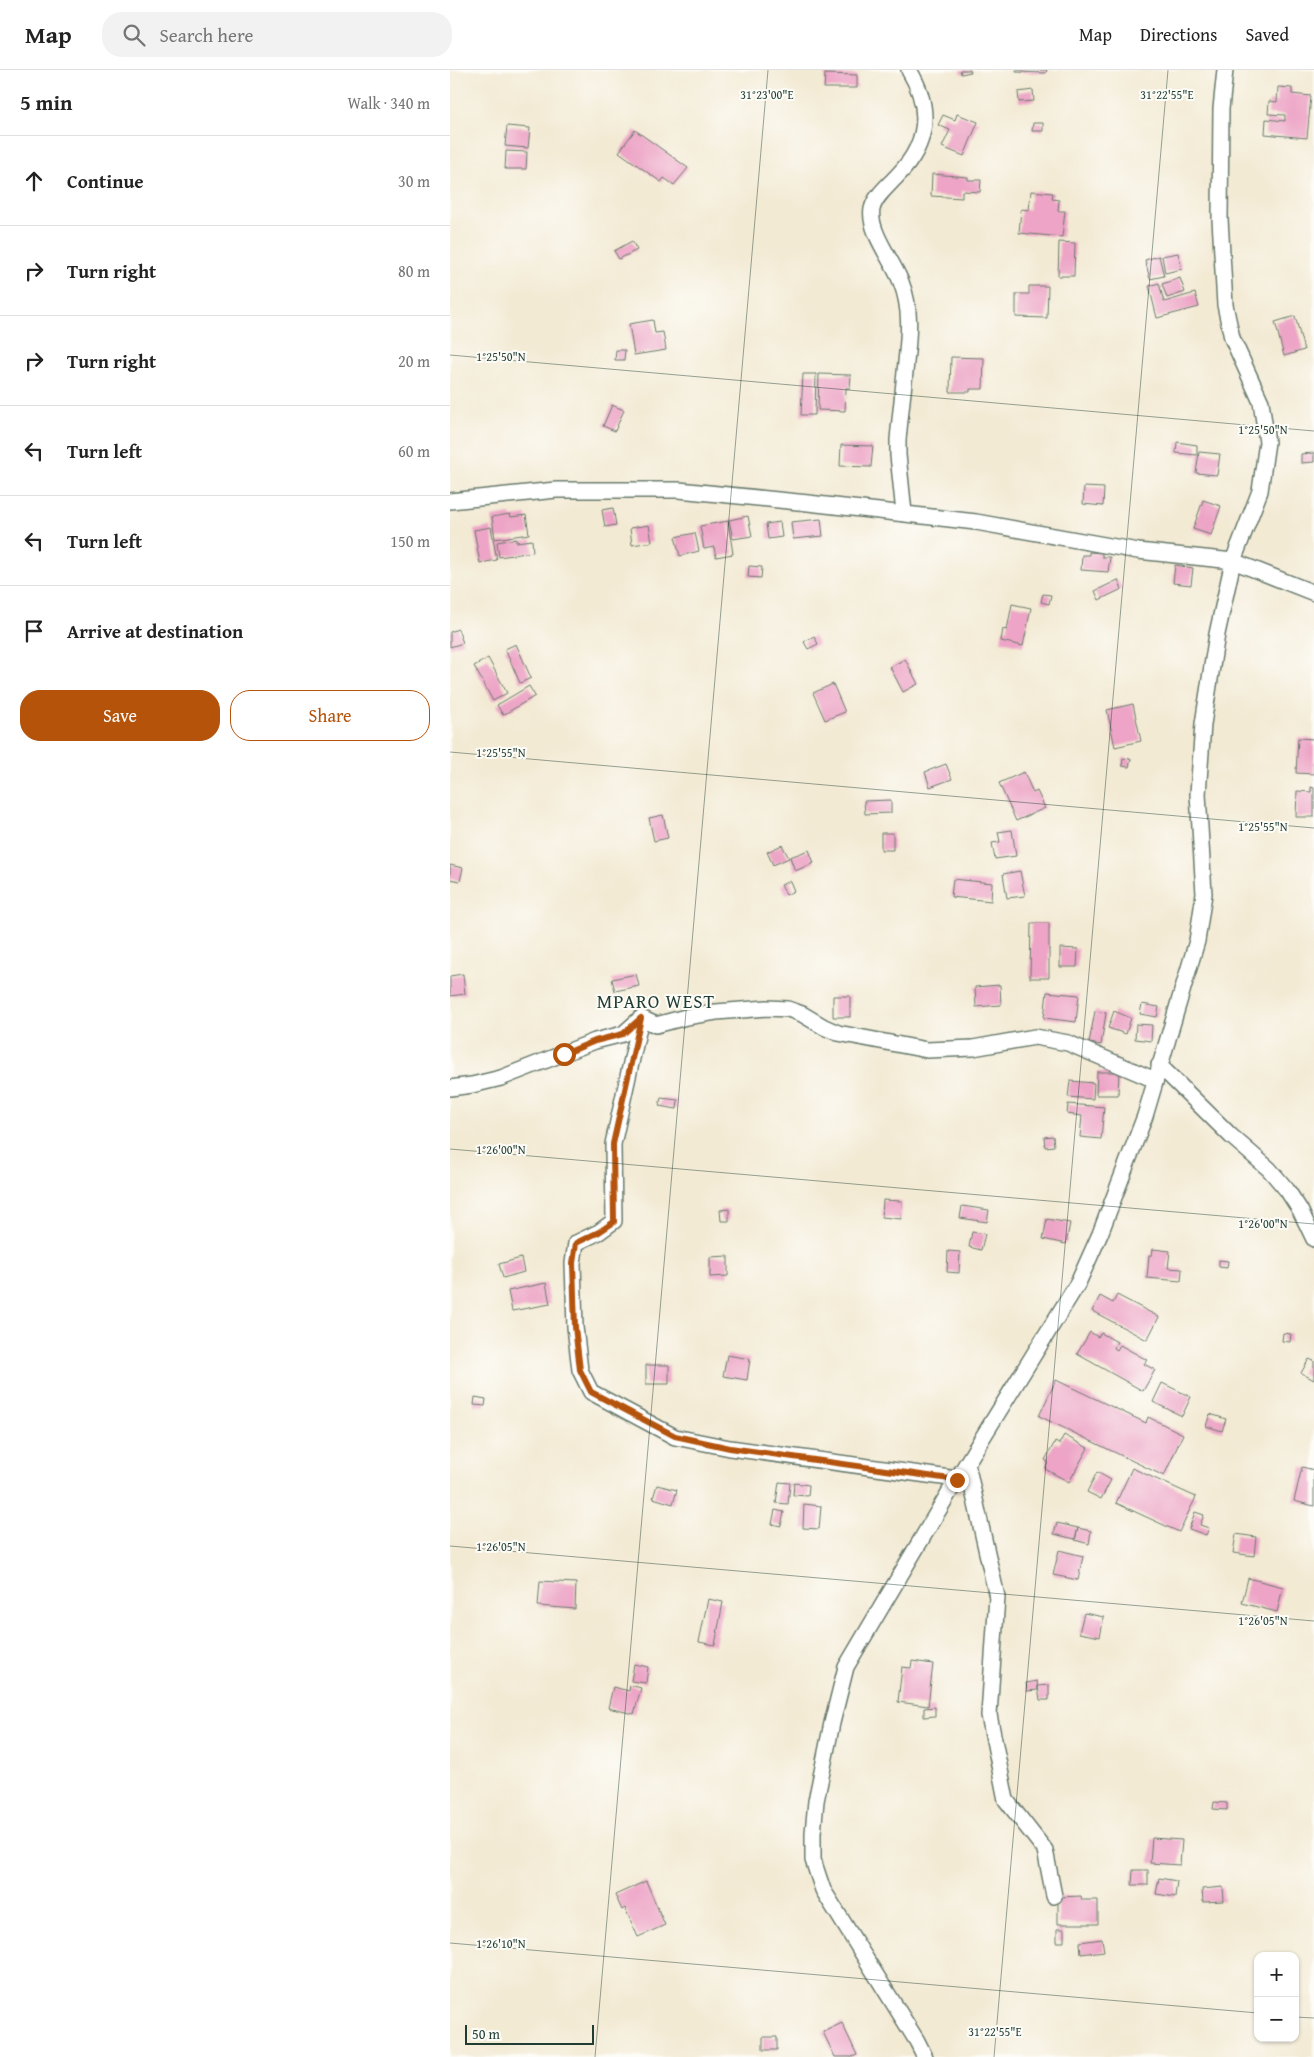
<!DOCTYPE html>
<html lang="en">
<head>
<meta charset="utf-8">
<style>
	:root { --surface:#fff; --page:#f2f2f2; --text:#222; --muted:#767676; --line:#e0e0e0; --accent:#b45309 }
	body { margin:0; font-family:"Gentium Book Plus",serif; background:var(--page); color:var(--text) }
	.controls { position:absolute; right:15px; bottom:15px; display:grid; overflow:hidden; border-radius:10px; box-shadow:0 1px 4px #0004 }
	.controls button { width:45px; height:45px; display:grid; place-items:center; padding:0; border:0; border-bottom:1px solid var(--line); background:var(--surface); color:var(--text); font:25px sans-serif }
	.scale { position:absolute; left:15px; bottom:12px; width:129px; box-sizing:border-box; padding-left:5px; border:2px solid #1f3d34; border-top:0; font-size:14px; line-height:18px; white-space:nowrap; color:#1f3d34; -webkit-text-stroke:4px #fdfcf7; paint-order:stroke }
	.stop { position:absolute; width:15px; height:15px; margin:-11px; border:4px solid #b45309; border-radius:50%; background:#fff }
	.stop.end { background:#b45309; border-color:#fff; box-shadow:0 1px 5px #0008 }
	.list { margin:0; padding:0; list-style:none }
	h2 { display:flex; justify-content:space-between; align-items:center; height:65px; margin:0; padding:0 20px; font-size:21px }
	h2 small { font-size:16px; font-weight:400; color:var(--muted) }
	.list li { display:grid; grid-template-columns:32px 1fr auto; gap:15px; align-items:center; box-sizing:border-box; height:90px; padding:0 20px; border-top:1px solid var(--line) }
	.list b { display:block; font-size:19px; white-space:nowrap }
	.list em { font-size:16px; font-style:normal; color:var(--muted) }
	.actions { display:flex; gap:10px; padding:15px 20px }
	.actions a { flex:1; padding:11px 0; border:1px solid var(--accent); border-radius:20px; text-align:center; font-size:18px; color:var(--accent) }
	.actions .main { background:var(--accent); color:#fff }
	.icon { flex:none; width:28px; height:28px; fill:none; stroke:currentColor; stroke-width:2; stroke-linecap:round; stroke-linejoin:round }
	.map { position:relative; flex:none; width:864px; height:1987px; overflow:hidden }
	header { display:flex; align-items:center; gap:30px; box-sizing:border-box; height:70px; padding:0 25px; background:var(--surface); border-bottom:1px solid var(--line) }
	header strong { font-size:24px }
	nav { display:flex; gap:28px; margin-inline-start:auto; font-size:18px }
	.search { width:350px; height:45px; background:var(--page); display:flex; align-items:center; gap:12px; box-sizing:border-box; padding:0 18px; border-radius:20px; color:var(--muted); font-size:19px }
	main { display:flex }
	aside { flex:1; background:var(--surface) }
	.map>svg:first-child { display:block }
	.building { fill:#eda4c6 }
	.lines { fill:none; stroke-linecap:round; stroke-linejoin:round }
	.minor-casing { stroke:#697a6c; stroke-width:18 }
	.minor { stroke:#fff; stroke-width:15 }
	.route { stroke:#b45309; stroke-width:6 }
	.ticks { fill:none; stroke:#1f3d34; stroke-width:1; stroke-opacity:0.45 }
	.labels { text-anchor:middle; stroke-width:4; stroke-linejoin:round; paint-order:stroke }
	.quarter-label { font-size:19px; letter-spacing:1px; fill:#1f3d34; stroke:#fdfcf7 }
	.ticks-label { font-size:12px; text-anchor:middle; fill:#1f3d34; stroke:#fdfcf7; stroke-width:4; stroke-linejoin:round; paint-order:stroke }
</style>
</head>
<body>
<header>
<strong>Map</strong>
<div class="search"><svg class="icon" aria-label="search" viewBox="0 0 24 24"><circle cx="10" cy="10" r="6"/><path d="M15 15l6 6"/></svg>Search here</div>
<nav><a>Map</a><a>Directions</a><a>Saved</a></nav>
</header>
<main>
<aside>
<h2>5 min<small>Walk · 340 m</small></h2>
<ul class="list">
<li><svg class="icon" aria-label="ahead" viewBox="0 0 24 24"><path d="M12 20V5M6 11l6-6 6 6"/></svg><div><b>Continue</b></div><em>30 m</em></li>
<li><svg class="icon" aria-label="right" viewBox="0 0 24 24"><path d="M7 20v-9h11M14 6l5 5-5 5"/></svg><div><b>Turn right</b></div><em>80 m</em></li>
<li><svg class="icon" aria-label="right" viewBox="0 0 24 24"><path d="M7 20v-9h11M14 6l5 5-5 5"/></svg><div><b>Turn right</b></div><em>20 m</em></li>
<li><svg class="icon" aria-label="left" viewBox="0 0 24 24"><path d="M17 20v-9H6M10 6l-5 5 5 5"/></svg><div><b>Turn left</b></div><em>60 m</em></li>
<li><svg class="icon" aria-label="left" viewBox="0 0 24 24"><path d="M17 20v-9H6M10 6l-5 5 5 5"/></svg><div><b>Turn left</b></div><em>150 m</em></li>
<li><svg class="icon" aria-label="arrive" viewBox="0 0 24 24"><path d="M6 21V4h12l-3 4 3 4H6"/></svg><div><b>Arrive at destination</b></div></li>
</ul>
<div class="actions"><a class="main">Save</a><a>Share</a></div>
</aside>
<div class="map">
<svg width="864" height="1987" viewBox="0 0 864 1987">
	<rect width="100%" height="100%" fill="#fdfcf7"/>
	<filter id="ink" filterUnits="userSpaceOnUse"><feTurbulence type="fractalNoise" baseFrequency=".02" numOctaves="2"/><feDisplacementMap in="SourceGraphic" scale="10" xChannelSelector="R" yChannelSelector="G"/><feConvolveMatrix kernelMatrix="1 2 1 2 8 2 1 2 1" color-interpolation-filters="sRGB"/></filter>
	<filter id="wash" filterUnits="userSpaceOnUse"><feTurbulence type="fractalNoise" baseFrequency=".0096" numOctaves="4" result="noise"/><feDisplacementMap in="SourceGraphic" scale="20" xChannelSelector="R" yChannelSelector="G"/><feGaussianBlur stdDeviation="1.12" result="paint"/><feColorMatrix in="noise" values="0 0 0 0 0 0 0 0 0 0 0 0 0 0 0 0 0 1.4 0 .05"/><feComposite in="paint" operator="in"/></filter>
	<g filter="url(#wash)">
		<rect width="100%" height="100%" fill="#f3ead4"/>
		<g id="blocks">
			<path class="building" d="M510 0H520L521 2 511 4Z
				M566 0H597L596 3 566 2Z
				M375 4 407 5V18H374Z
				M828 17 842 18V24L861 26 857 68 815 64 816 49 835 51V45L818 44 819 31 827 32Z
				M583 20 584 31 569 32 568 22Z
				M507 44 528 52 514 86 492 77 500 60 488 55 493 45 505 50Z
				M583 53H593V61H582Z
				M57 56 80 58 78 78 55 76Z
				M185 60 238 98 224 115 214 108 211 112 169 82Z
				M56 81 77 82 76 99H55Z
				M482 104 518 107V110H531L530 122 512 121V128L481 126Z
				M581 121 603 123 602 129 609 130 608 141H615L612 167 569 163 571 139 579 140Z
				M182 171 187 180 169 189 164 181Z
				M609 172 625 173 624 206H608Z
				M728 183 732 199 715 203 712 186Z
				M709 186 714 206 700 209 695 190Z
				M730 208 735 222 717 228 712 214Z
				M709 213 714 232 745 223 749 237 707 248 699 216Z
				M579 216H598L597 248 566 247V224H579Z
				M845 246 854 280 834 286 825 252Z
				M203 250 205 263 213 262 216 280 184 285 179 254Z
				M166 280H175L174 290H165Z
				M501 287 534 288 533 319H520V322H500Z
				M353 304H366L365 345H351Z
				M369 304 401 305 400 318H396L395 341 368 340Z
				M162 335 174 340 165 361 153 356Z
				M727 372 747 375V385L726 383Z
				M391 375 423 376 421 397 390 396Z
				M749 382 770 384 767 405 746 403Z
				M864 383V392L851 393V384Z
				M634 417 654 418 653 436 633 434Z
				M753 430 771 436 761 465 743 459Z
				M163 438 166 455 155 457 152 440Z
				M60 444 61 447 76 445 79 464 45 469 42 447Z
				M298 446 302 466 283 469 279 450Z
				M371 449 373 466 343 469 341 452Z
				M278 451 283 484 266 487 264 477 254 479 250 456Z
				M330 452 332 467 318 469 316 454Z
				M199 455 202 472 182 475 180 458Z
				M41 457 47 490 30 493 24 460Z
				M245 463 249 481 230 486 225 467Z
				M66 469V472L82 470 83 482 49 487 47 472Z
				M639 482 652 483V487H660L658 502 631 500 632 485H639Z
				M725 495 743 498 741 515 723 513Z
				M299 496 312 497 311 508 298 507Z
				M668 510 672 519 649 530 645 521Z
				M593 524 601 525 599 534 591 532Z
				M562 534 581 538 573 576 551 571 553 559 557 560Z
				M8 559 13 573 0 577V562Z
				M364 566 368 574 358 579 354 572Z
				M66 574 81 608 70 613 55 579Z
				M38 588 57 623 43 631 24 596Z
				M455 589 468 614 453 622 440 597Z
				M383 614 395 642 375 650 363 623Z
				M79 616 85 626 53 645 47 635Z
				M683 634 691 671 665 677 657 640Z
				M848 668 864 669V704L846 703Z
				M673 688 681 689 679 697 672 696Z
				M496 694 502 709 480 717 475 702Z
				M574 702 583 723 587 721 595 738 566 751 549 713Z
				M861 717 864 718V747H846L847 721 861 722Z
				M441 730V743L415 744 414 731Z
				M213 745 218 768 204 771 199 748Z
				M562 760 566 786 545 789 542 773 550 772 548 762Z
				M431 763H443V780H431Z
				M332 775 339 788 323 795 317 782Z
				M359 780 364 793 345 801 340 787Z
				M0 795 13 798 10 811 0 809Z
				M570 801 575 826 557 828 553 804Z
				M503 809 542 813 541 831 501 827Z
				M340 811 344 821 336 825 331 815Z
				M581 853H599V908H580Z
				M610 878 628 879 627 897H610Z
				M13 904 15 924 0 926V906Z
				M186 904 189 916 165 921 162 909Z
				M550 915 551 935 526 937 525 917Z
				M597 922 629 925 626 952 594 948Z
				M383 926H400V947H383Z
				M692 934 709 937 707 947 690 944Z
				M645 941 656 943 651 975 639 973Z
				M664 941 681 948 676 964 658 958Z
				M686 954 702 955 701 971 685 969Z
				M647 1002H669L668 1025H646Z
				M620 1011 644 1013 643 1029 618 1027Z
				M211 1028 228 1030 227 1039 209 1036Z
				M618 1034 654 1037 651 1069 630 1067 632 1046 617 1044Z
				M603 1066 604 1076 595 1077 594 1067Z
				M433 1130 452 1131 451 1149 432 1147Z
				M512 1136 539 1140 537 1152 510 1148Z
				M279 1139V1151H271L270 1140Z
				M597 1149 620 1153 616 1174 593 1169Z
				M522 1162 535 1164 531 1180 519 1177Z
				M703 1179 720 1181 718 1198 732 1199 731 1211 697 1208 699 1185H702Z
				M498 1181 510 1182 509 1203 497 1202Z
				M278 1186V1206L260 1207V1187Z
				M71 1188 74 1202 53 1208 49 1194Z
				M769 1190 778 1191 777 1198 769 1197Z
				M96 1213 100 1234 62 1241 58 1221Z
				M667 1225 709 1247 697 1270 642 1241 650 1226 663 1233Z
				M640 1262 648 1267 651 1263 667 1272 664 1278 667 1280 670 1275 697 1290 694 1294 705 1300 693 1321 627 1284Z
				M833 1263 841 1264 840 1272 832 1271Z
				M277 1285 300 1289 297 1310 273 1306Z
				M859 1289 864 1291V1310L851 1303Z
				M196 1295H219V1314H196Z
				M606 1310 696 1353 698 1347 733 1364 714 1406 589 1346Z
				M712 1313 741 1327 732 1346 703 1332Z
				M25 1327 36 1329 35 1336 24 1335Z
				M760 1344 776 1349 772 1361 756 1356Z
				M614 1365 638 1378 619 1412 595 1399 598 1392 595 1390 605 1372 609 1374Z
				M852 1397 864 1400V1436L844 1431Z
				M682 1398 746 1427 729 1462 666 1433Z
				M647 1402 661 1410 651 1429 637 1422Z
				M329 1412 340 1413 338 1434 326 1433Z
				M344 1413 359 1415 358 1426 343 1425Z
				M207 1415 227 1420 223 1434 203 1428Z
				M354 1434 371 1436 369 1459 353 1458Z
				M325 1440 334 1442 331 1456 322 1454Z
				M745 1442 754 1445 750 1455 759 1458 756 1465 739 1459Z
				M607 1453 628 1458 625 1469 604 1464Z
				M628 1458 641 1461 639 1474 625 1470Z
				M786 1464 806 1467 804 1486 783 1483Z
				M609 1480 633 1486 628 1510 603 1505Z
				M798 1508 833 1517 827 1542 792 1533Z
				M90 1511 126 1513 125 1539 88 1536Z
				M258 1529 273 1532 265 1575 249 1572Z
				M634 1543 654 1547 650 1567 629 1563Z
				M462 1591 483 1594 478 1636 448 1632 452 1597 461 1598Z
				M184 1594 198 1597 196 1613 181 1611Z
				M587 1611 588 1620 577 1621 576 1613Z
				M180 1615 191 1618 184 1644 158 1638 163 1617 179 1621Z
				M599 1615V1630H590L588 1616Z
				M485 1637V1646L474 1647V1638Z
				M764 1732 777 1733V1740L763 1739Z
				M702 1768 732 1770 730 1795 700 1793Z
				M683 1800H698V1815H682Z
				M709 1808 727 1811 725 1827 706 1824Z
				M196 1811 215 1855 188 1867 175 1838 172 1840 165 1825Z
				M773 1817 774 1831 753 1832 752 1819Z
				M631 1826 632 1830H648V1854H608V1827Z
				M607 1859H614V1872H607Z
				M652 1869 654 1881 631 1884 630 1872Z
				M392 1953 407 1985 402 1987H385L373 1962Z
				M313 1967H327V1980H313Z"/>
		</g>
	</g>
	<g filter="url(#ink)">
		<use href="#blocks" fill-opacity="0" stroke="#697a6c" stroke-width="1"/>
		<g class="lines">
			<defs>
				<path id="minor" d="M0 431 106 420H229L358 433 526 452 688 481 783 491 864 523
					M454 443 448 385V370C450 347 453 324 455 302 458 271 463 242 451 212 443 191 418 161 422 139 425 126 438 116 447 106 479 74 482 38 459 0
					M191 948 163 1074 164 1151 149 1162 126 1173 123 1193 125 1257 130 1300 141 1322 225 1367 280 1378 507 1409
					M709 995 781 1066 819 1099 837 1120 850 1140 864 1169
					M0 1018 22 1015 51 1008 145 971 173 964 191 948 206 955 236 947 266 942 317 938 338 939 352 944 374 957 388 963 477 980 523 978 585 967 618 973 705 1010
					M517 1394 547 1527 539 1645 556 1730 595 1780 604 1826
					M475 1987 467 1971 373 1820 363 1790V1763L366 1731 382 1653 396 1597 507 1409 628 1213 650 1164 695 1046 747 871 754 824 748 724 753 654 767 564 783 491 810 421 817 372 811 332 782 268 775 235 770 149 771 39 775 0"/>
			</defs>
			<use href="#minor" class="minor-casing"/>
			<use href="#minor" class="minor"/>
		</g>
	</g>
	<g class="lines" filter="url(#ink)">
		<path class="route" d="M114 984 145 971 173 964 191 948 163 1074 164 1152 149 1162 126 1173 123 1193 125 1257 130 1300 141 1322 225 1366 280 1378 507 1410"/>
	</g>
	<path class="ticks" d="M0 285 864 361M0 682 864 758M0 1079 864 1154M0 1476 864 1551M0 1873 808 1943M845 1947 864 1948M145 1987 318 0M544 1987 718 0"/>
	<g class="labels">
		<g class="quarter-label">
			<text x="206" y="938">MPARO WEST</text>
		</g>
	</g>
	<g class="ticks-label">
		<text x="317" y="29">31°23'00"E</text>
		<text x="717" y="29">31°22'55"E</text>
		<text x="51" y="291">1°25'50"N</text>
		<text x="813" y="364">1°25'50"N</text>
		<text x="51" y="687">1°25'55"N</text>
		<text x="813" y="761">1°25'55"N</text>
		<text x="51" y="1084">1°26'00"N</text>
		<text x="813" y="1158">1°26'00"N</text>
		<text x="51" y="1481">1°26'05"N</text>
		<text x="813" y="1555">1°26'05"N</text>
		<text x="51" y="1878">1°26'10"N</text>
		<text x="545" y="1966">31°22'55"E</text>
	</g>
</svg>
<div class="controls">
<button>+</button>
<button>−</button>
</div>
<div class="scale">50 m</div>
<div class="stop" style="left:114px;top:984px"></div>
<div class="stop end" style="left:507px;top:1410px"></div>
</div>
</main>
</body>
</html>
